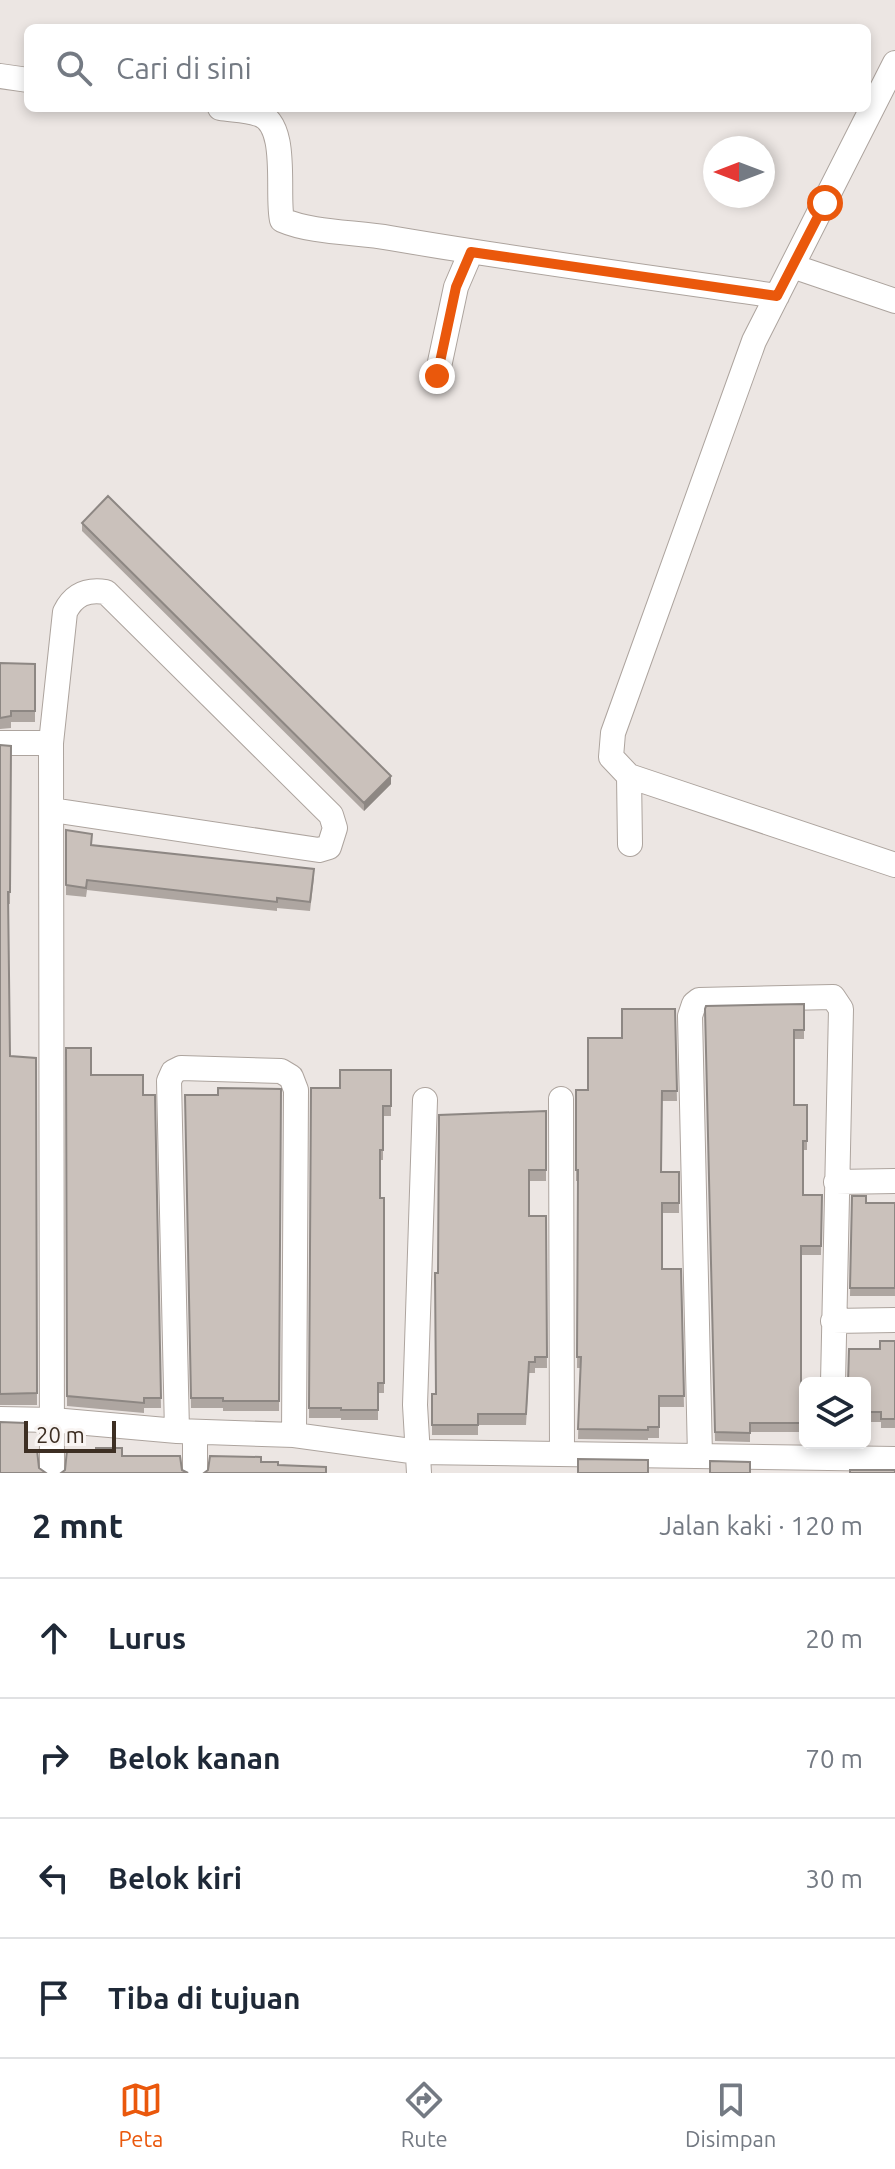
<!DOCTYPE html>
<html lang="id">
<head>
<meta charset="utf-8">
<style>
	:root { --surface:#fff; --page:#f6f6f7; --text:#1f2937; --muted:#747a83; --line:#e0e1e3; --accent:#ea580c }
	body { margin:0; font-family:Ubuntu,sans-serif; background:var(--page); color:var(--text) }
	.controls { position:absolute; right:24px; bottom:24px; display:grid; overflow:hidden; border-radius:12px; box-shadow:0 4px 12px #0003 }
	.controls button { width:72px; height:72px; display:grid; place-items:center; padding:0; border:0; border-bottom:2px solid var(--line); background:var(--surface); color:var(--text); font:40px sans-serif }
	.compass { position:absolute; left:703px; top:136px; width:72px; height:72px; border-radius:50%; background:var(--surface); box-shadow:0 4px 12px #0003; rotate:270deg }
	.scale { position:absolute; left:24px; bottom:20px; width:92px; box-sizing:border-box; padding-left:8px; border:4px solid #3d2f23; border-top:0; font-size:22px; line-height:28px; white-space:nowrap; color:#3d2f23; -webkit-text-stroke:6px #f9f5f3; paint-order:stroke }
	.stop { position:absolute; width:24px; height:24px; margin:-18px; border:6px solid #ea580c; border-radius:50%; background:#fff }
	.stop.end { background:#ea580c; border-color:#fff; box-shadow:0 2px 8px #0008 }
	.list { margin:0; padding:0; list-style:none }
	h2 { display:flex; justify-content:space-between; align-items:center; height:104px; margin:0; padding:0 32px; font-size:34px }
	h2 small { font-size:26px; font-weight:400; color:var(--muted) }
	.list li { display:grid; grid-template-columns:52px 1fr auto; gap:24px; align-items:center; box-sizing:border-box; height:120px; padding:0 32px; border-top:2px solid var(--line) }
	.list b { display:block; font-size:30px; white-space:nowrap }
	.list em { font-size:26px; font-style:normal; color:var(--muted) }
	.icon { flex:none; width:44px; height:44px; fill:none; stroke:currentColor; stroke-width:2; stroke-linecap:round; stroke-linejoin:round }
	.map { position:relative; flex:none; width:895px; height:1473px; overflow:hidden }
	.search { position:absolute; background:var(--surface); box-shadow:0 4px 12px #0003; left:24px; right:24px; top:24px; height:88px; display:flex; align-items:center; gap:20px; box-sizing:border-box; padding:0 28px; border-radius:12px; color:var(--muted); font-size:30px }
	.sheet { height:584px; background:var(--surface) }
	nav { display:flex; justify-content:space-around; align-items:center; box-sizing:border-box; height:112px; border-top:2px solid var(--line); background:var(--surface); font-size:22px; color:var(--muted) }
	nav a { display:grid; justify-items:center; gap:4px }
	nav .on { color:var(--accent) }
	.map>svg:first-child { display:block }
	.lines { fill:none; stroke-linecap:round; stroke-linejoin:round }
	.street-casing { stroke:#ada49e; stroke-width:26 }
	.street { stroke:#fff; stroke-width:24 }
	.wall { fill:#aea6a1 }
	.shaded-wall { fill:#8d8783 }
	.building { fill:#cac1bb; stroke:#8d8783; stroke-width:2 }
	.route { stroke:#ea580c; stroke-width:10 }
</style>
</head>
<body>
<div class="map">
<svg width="895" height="1473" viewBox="0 0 895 1473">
	<rect width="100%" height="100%" fill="#ece6e3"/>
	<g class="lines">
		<defs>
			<path id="street" d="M895 63 754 341 613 733 611 757 629 776 895 865
				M0 76 28 80
				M220 108C232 110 246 110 258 114 290 123 276 195 282 220 312 233 357 232 390 238 518 260 648 277 777 296
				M792 266 895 301
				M437 376 456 287 471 252
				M0 743H51
				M629 776 630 844
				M561 1099 562 1453
				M836 1182 895 1181
				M833 1321 895 1320
				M0 1419 53 1420 177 1431 294 1435 418 1452 895 1459
				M177 1431 169 1081 173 1072 181 1068 281 1071 291 1077 296 1090 294 1435
				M700 1456 690 1016 694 1004 699 1000 833 997 841 1009 833 1383
				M52 1473 51 743 65 612C74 594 87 589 106 592L331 815 335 828 329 847 319 850 52 810
				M195 1473V1432
				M419 1473 415 1405 425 1100"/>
		</defs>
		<use href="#street" class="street-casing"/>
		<use href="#street" class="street"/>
	</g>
	<path class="wall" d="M82 523 391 784 364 811 82 531Z
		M0 663 35 664V722H11V728L0 729Z
		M0 745 11 746 10 904H8L10 1056 36 1058 37 1405H0Z
		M66 830 92 845 314 878 310 911 277 908V911L87 890 86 897 66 895Z
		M804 1004V1039H794V1105H807V1150H803V1195H822L821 1255H801V1383H805V1432H750V1442L715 1441 705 1009Z
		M675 1009 677 1101H662L661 1172H679V1213H662V1269H681L684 1407H659V1438H648V1440L578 1439 580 1368H577L578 1181H576V1090H588L622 1038Z
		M66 1048 91 1075 143 1095H155L161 1408H144V1413L67 1406Z
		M391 1070V1116H383V1160H380V1198H384V1393H378V1420H341V1418H309L311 1088H340Z
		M281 1089 279 1411H223V1408H191L185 1095H218Z
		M546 1111V1181H529V1216H546L547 1368H535V1373H529L526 1425H478V1435H432V1394H436L438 1273Z
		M852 1196 866 1203H895V1296H850Z
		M895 1341V1428H881V1422H865V1383L880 1349Z"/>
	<path class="shaded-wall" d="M391 776V784L364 811V803Z"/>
	<path class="building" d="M108 496 391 776 364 803 82 523Z
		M0 663 35 664V711H11V716L0 718Z
		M0 745 11 746 10 892H8L10 1056 36 1058 37 1393 0 1394Z
		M66 830 92 834 91 845 314 869 310 902 277 898V902L87 880 86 888 66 885Z
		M804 1004V1030H794V1105H807V1141H803V1195H822L821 1246H801V1383H805V1423H750V1433L715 1432 705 1009 706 1006Z
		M622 1009H675L677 1091H662L661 1172H679V1203H662V1269H681L684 1396H659V1427H648V1430L578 1429 581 1357H577L578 1170H576V1090H588V1038H622Z
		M66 1048H91V1075H143V1095H155L161 1398H144V1403L67 1396Z
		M340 1070H391V1106H383V1150H380V1198H384V1383H378V1410H341V1408H309L311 1088H340Z
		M218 1088 281 1089 279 1401H223V1398H191L185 1095H218Z
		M546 1111V1170H529V1216H546L547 1357H535V1362H529L526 1414H478V1425H432V1394H436L435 1273H438L439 1115Z
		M852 1196H866V1203H895V1288H850Z
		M880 1341H895V1419H881V1412H865V1383H848L849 1349H880Z
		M0 1422 26 1423V1450H37L39 1468 46 1473H0Z
		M96 1448H122V1456H180L182 1470 188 1473H61L65 1470 67 1450H96Z
		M210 1456 261 1457V1462H278V1465L326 1467V1473H204L208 1470Z
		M578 1459 648 1460V1473H578Z
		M710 1461 750 1462V1473H710Z
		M850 1470H895V1473H850Z"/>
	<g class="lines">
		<path class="route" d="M437 376 456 287 471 252 777 296 825 203"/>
	</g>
</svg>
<div class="controls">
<button><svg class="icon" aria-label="layers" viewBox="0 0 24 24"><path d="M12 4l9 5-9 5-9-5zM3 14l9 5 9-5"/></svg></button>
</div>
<svg class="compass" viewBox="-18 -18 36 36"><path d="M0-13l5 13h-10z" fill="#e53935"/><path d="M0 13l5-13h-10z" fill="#747a83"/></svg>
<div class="scale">20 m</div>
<div class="stop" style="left:825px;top:203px"></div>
<div class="stop end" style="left:437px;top:376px"></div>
<div class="search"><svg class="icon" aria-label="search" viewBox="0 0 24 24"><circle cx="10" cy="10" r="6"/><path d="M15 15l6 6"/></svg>Cari di sini</div>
</div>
<section class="sheet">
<h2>2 mnt<small>Jalan kaki · 120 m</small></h2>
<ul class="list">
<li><svg class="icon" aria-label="ahead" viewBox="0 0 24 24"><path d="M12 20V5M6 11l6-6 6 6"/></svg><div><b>Lurus</b></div><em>20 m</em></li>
<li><svg class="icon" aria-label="right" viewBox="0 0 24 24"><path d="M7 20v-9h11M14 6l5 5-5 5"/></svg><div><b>Belok kanan</b></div><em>70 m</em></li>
<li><svg class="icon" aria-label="left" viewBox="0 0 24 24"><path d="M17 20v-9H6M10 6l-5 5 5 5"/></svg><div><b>Belok kiri</b></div><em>30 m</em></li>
<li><svg class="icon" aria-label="arrive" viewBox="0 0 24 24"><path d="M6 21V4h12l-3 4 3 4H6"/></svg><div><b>Tiba di tujuan</b></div></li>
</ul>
</section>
<nav>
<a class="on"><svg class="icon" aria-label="map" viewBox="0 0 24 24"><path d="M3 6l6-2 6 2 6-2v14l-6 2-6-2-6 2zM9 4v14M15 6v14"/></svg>Peta</a>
<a><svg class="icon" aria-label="directions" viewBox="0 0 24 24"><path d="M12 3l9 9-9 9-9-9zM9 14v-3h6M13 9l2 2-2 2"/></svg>Rute</a>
<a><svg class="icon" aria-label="saved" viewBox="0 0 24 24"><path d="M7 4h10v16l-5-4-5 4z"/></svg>Disimpan</a>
</nav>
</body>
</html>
